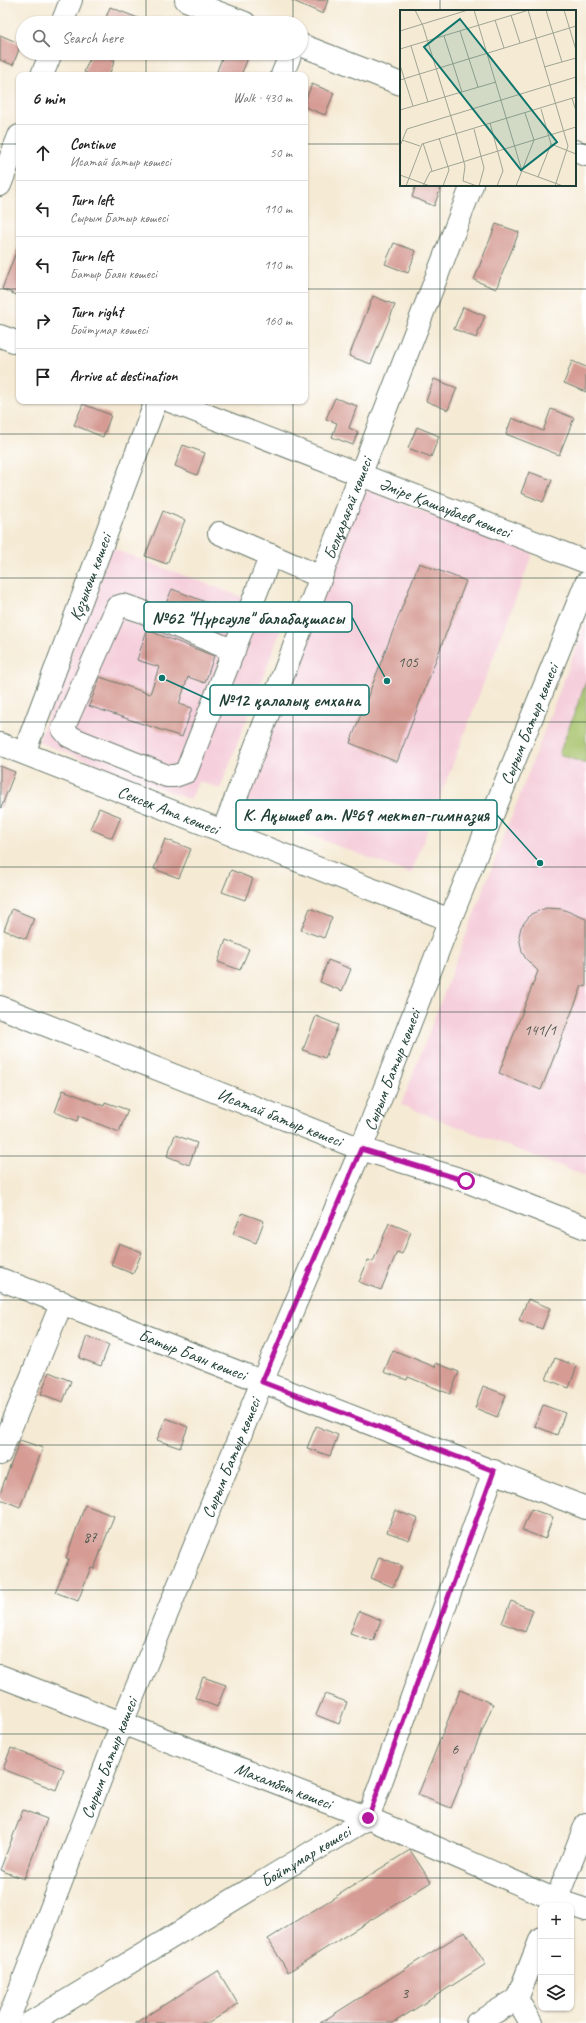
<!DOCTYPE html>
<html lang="en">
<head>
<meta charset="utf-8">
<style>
	:root { --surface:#fff; --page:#f6f6f6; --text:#222; --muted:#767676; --line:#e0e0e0 }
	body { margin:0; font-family:Caveat,sans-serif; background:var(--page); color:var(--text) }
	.controls { position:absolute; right:12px; bottom:12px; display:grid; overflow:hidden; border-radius:8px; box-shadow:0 1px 3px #0004 }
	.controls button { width:36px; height:36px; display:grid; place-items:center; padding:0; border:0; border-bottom:1px solid var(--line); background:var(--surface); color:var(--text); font:20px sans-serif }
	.stop { position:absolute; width:12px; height:12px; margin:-9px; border:3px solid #b5179e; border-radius:50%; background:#fff }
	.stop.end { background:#b5179e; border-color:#fff; box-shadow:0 1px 4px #0008 }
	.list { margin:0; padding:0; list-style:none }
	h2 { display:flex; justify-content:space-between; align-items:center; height:52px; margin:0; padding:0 16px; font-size:17px }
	h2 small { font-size:13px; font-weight:400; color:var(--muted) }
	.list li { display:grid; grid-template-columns:26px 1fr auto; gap:12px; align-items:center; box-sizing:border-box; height:56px; padding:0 16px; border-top:1px solid var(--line) }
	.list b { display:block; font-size:15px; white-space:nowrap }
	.list p { margin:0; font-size:13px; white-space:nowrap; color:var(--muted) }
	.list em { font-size:13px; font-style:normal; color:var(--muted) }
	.icon { flex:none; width:22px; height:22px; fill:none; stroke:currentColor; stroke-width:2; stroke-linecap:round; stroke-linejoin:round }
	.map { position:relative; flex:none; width:586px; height:2023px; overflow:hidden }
	.search { position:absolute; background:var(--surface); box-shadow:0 1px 3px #0004; left:16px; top:16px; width:292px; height:44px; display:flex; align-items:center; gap:10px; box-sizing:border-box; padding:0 14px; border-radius:22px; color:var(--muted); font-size:15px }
	.panel { position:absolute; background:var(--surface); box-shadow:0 1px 3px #0004; left:16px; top:72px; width:292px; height:332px; border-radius:8px }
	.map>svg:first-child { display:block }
	.built { fill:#f5cfdb }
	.green { fill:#a4c168; stroke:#627f4e }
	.building { fill:#d69c94 }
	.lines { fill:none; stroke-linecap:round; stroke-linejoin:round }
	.minor-casing { stroke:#6a7a6c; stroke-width:24 }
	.minor { stroke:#fff; stroke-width:22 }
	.route { stroke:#b5179e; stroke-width:5 }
	.grid { fill:none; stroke:#1f3d34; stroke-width:1; stroke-opacity:0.55 }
	.labels { text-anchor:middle; stroke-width:3; stroke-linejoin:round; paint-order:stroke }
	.number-label { font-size:15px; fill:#4d554c }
	.street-label { font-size:17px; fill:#1f3d34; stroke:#fff }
	.inset-road { fill:none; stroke:#9fa594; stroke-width:1 }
	.view { fill:#0f766e; fill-opacity:0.15; stroke:#0f766e; stroke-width:2 }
	.inset-edge { fill:none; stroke:#1f3d34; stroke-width:2 }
	.leader { fill:none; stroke:#0f766e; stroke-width:1.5 }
	.callout-dot { fill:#0f766e; stroke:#fff; stroke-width:1.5 }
	.callout { fill:#fff; stroke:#0f766e; stroke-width:1.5 }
	.callout-label { font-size:18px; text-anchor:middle; font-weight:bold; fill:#1f3d34 }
</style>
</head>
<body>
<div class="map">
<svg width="586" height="2023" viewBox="0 0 586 2023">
	<rect width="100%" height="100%" fill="#fff"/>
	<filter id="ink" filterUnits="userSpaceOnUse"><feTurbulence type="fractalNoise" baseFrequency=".025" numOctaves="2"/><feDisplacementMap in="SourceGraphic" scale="8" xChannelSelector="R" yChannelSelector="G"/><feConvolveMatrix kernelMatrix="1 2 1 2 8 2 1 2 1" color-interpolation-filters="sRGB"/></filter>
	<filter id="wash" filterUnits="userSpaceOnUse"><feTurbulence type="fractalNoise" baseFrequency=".012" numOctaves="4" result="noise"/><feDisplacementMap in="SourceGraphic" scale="16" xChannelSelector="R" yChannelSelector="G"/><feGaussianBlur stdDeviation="0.9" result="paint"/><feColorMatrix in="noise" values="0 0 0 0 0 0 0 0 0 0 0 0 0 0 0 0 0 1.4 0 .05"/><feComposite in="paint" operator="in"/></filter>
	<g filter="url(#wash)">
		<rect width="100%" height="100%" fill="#f5ead4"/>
		<path class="built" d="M362 488 533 553 411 874 241 809Z
			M111 548 287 614 220 789 198 781 191 800 38 742Z
			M586 622V1176L401 1105Z"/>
		<path class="green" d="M586 682V764L559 754Z"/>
		<g id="blocks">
			<path class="building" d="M291 0H328L323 14Z
				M110 7 148 22V23H104Z
				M0 35 21 44 13 65 0 60Z
				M92 53H98L115 60 109 75H91L84 72Z
				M224 53H235L248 58 241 75H227L217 71Z
				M312 84 334 93 325 115 305 107V101Z
				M416 185H442L434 206 412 197Z
				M496 224 519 232 496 289 474 280Z
				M394 243 416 251 408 273 385 264Z
				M18 247H19V296L2 289Z
				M373 296 395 305 371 364 349 356Z
				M463 307 485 316 476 338 454 329Z
				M572 361 586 367V392L564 383Z
				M434 379 457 388 448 410 426 401Z
				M335 398 357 406 349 428 358 432 353 445 332 437 337 423 326 419Z
				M83 404 111 415 103 437 74 425Z
				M551 409 574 418 559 455 506 434 512 418 543 431Z
				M417 427 439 436 431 457 408 448Z
				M183 445 205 453 197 475 175 466Z
				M529 472 552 480 543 502 521 493Z
				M163 511 185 520 167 564 145 556Z
				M419 563 466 581 397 762 350 743Z
				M172 589 232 612 225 630 165 606Z
				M147 630 214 656 205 683 188 677 179 704 192 708 182 737 89 706 100 677 150 694 159 667 137 660Z
				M0 766 15 772 1 808H0Z
				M99 808 121 817 112 838 90 829Z
				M165 839 191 849 179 878 154 869Z
				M231 870 253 879 245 900 222 892Z
				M310 908 332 917 324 938 301 930Z
				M546 908 562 909 586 919V987L582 986 541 1090 499 1073 538 971 526 959 522 952 519 936 521 927 531 914Z
				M12 909 34 918 26 939 4 930Z
				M226 940 249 949 240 970 218 962Z
				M328 960 351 969 342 991 320 982Z
				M316 1016 338 1025 325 1058 303 1050Z
				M63 1090 104 1106 105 1102 128 1110 119 1132 79 1116 77 1121 55 1112Z
				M175 1135 197 1143 189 1165 167 1156Z
				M242 1213 264 1221 256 1243 233 1234Z
				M389 1223 411 1232 402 1254 397 1252 381 1290 359 1282 368 1260 373 1262Z
				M119 1243 142 1252 133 1274 111 1265Z
				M528 1299 550 1308 542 1329 519 1320Z
				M87 1336 109 1345 101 1366 79 1358Z
				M393 1350 435 1367 436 1363 459 1372 450 1394 408 1377 407 1380 384 1372Z
				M555 1358 577 1366 569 1388 546 1379Z
				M49 1372 71 1381 63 1402 41 1394Z
				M483 1386 506 1395 497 1417 475 1408Z
				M543 1405 565 1413 557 1435 535 1426Z
				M166 1418 188 1427 180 1448 157 1440Z
				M316 1426 338 1435 330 1456 307 1448Z
				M20 1440 43 1448 20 1507 0 1499V1493Z
				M85 1505 114 1516 94 1569 91 1567 78 1601 55 1592 69 1559 66 1558Z
				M531 1509 553 1517 545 1539 522 1530Z
				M395 1510 418 1519 409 1540 387 1532Z
				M379 1557 402 1566 393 1587 371 1578Z
				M511 1601 533 1610 525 1632 502 1623Z
				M359 1611 381 1620 373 1641 350 1633Z
				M203 1677 226 1685 217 1707 195 1698Z
				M460 1690 493 1704 451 1808 418 1795Z
				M325 1694 347 1702 339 1724 316 1715Z
				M11 1748 64 1769 56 1790 3 1769Z
				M23 1810 47 1819 24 1879 0 1870Z
				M410 1850 431 1882 288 1972 268 1939Z
				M465 1931 486 1964 393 2023H320Z
				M218 1971 238 2004 209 2023H135Z"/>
		</g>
	</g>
	<g filter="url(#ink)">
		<use href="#blocks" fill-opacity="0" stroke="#6a7a6c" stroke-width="1"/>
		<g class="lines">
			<defs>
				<g id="minor">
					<path d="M186 0 245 23"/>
					<path d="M62 23 71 0"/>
					<path d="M301 45 401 84"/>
					<path d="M42 75 51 53"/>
					<path d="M282 75 291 53"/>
					<path d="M575 151 586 155"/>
					<path d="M0 185 19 136"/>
					<path d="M0 336 19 343"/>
					<path id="s1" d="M170 401 586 562"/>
					<path d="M219 533 321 577"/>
					<path d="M234 651 141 611 123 605 117 607 63 729 69 736 79 741 167 776H175L186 772 271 555"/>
					<path id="s2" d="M0 744 450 920"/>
					<path id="s3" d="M24 753 156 401"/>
					<path id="s4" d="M223 831 472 185"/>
					<path id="s5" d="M0 1007 361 1149 466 1181 586 1228"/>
					<path id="s6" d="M0 1279 586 1508"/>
					<path d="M0 1454 62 1302"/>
					<path id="s7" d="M0 1676 368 1818 556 1900 586 1910"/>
					<path d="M554 1906 586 1824"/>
					<path d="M517 1999 531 2023"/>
					<path id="s8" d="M7 2023 122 1723 262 1382 361 1149 450 920 586 583"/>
					<path id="s9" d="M30 2023 368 1818 494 1471"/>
					<path d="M477 2023 517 1999 541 1938"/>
				</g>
			</defs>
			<use href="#minor" class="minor-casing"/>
			<use href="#minor" class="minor"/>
		</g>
	</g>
	<g class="lines" filter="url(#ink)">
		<path class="route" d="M368 1818 494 1471 262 1382 361 1149 466 1181"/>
	</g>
	<path class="grid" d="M146 0V23M293 0V23M440 0V11M146 53V75M293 53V75M0 144H19M305 144H401M575 144H586M440 185V2023M0 289H19M305 289H586M146 401V2023M293 401V2023M0 434H586M0 578H586M0 722H586M0 867H586M0 1012H586M0 1156H586M0 1300H586M0 1445H586M0 1590H586M0 1734H586M0 1878H586"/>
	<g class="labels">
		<g class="number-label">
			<text x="408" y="667">105</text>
			<text x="540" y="1035">141/1</text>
			<text x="90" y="1542">87</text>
			<text x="455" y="1754">6</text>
			<text x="405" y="1998">3</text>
		</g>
		<g class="street-label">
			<text dy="6" stroke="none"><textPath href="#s1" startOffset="295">Әміре Қашаубаев көшесі</textPath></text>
			<text dy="6" stroke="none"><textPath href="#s4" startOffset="346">Белқарағай көшесі</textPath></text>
			<text dy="6" stroke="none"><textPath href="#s3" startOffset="188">Қозыкөш көшесі</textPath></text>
			<text dy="6" stroke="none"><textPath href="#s8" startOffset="1400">Сырым Батыр көшесі</textPath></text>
			<text dy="6" stroke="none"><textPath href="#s2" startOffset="181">Сексек Ата көшесі</textPath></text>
			<text dy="6" stroke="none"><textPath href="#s8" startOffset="1028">Сырым Батыр көшесі</textPath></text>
			<text dy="6" stroke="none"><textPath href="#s5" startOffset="301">Исатай батыр көшесі</textPath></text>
			<text dy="6" stroke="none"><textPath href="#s6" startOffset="207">Батыр Баян көшесі</textPath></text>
			<text dy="6" stroke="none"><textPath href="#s8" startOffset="608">Сырым Батыр көшесі</textPath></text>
			<text dy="6" stroke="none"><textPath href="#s8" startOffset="284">Сырым Батыр көшесі</textPath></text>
			<text dy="6" stroke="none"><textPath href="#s7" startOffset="304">Махамбет көшесі</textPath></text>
			<text dy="6" stroke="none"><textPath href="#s9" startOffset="322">Бойтұмар көшесі</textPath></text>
		</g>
	</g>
	<g transform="translate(400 10)">
		<rect width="176" height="176" fill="#f5ead4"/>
		<path class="inset-road" d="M15 0 23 16 56 123 65 156 63 171 77 176M74 0 122 161M128 0 168 136 155 176M146 0 162 52M164 0 176 40M111 5 120 33M95 10 104 38M0 21 68 0M60 21 78 77M44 26 62 82M11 36 28 92M0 39 129 0M0 55 13 96M144 57 176 48M0 70 176 16M172 88 176 101M0 100 96 72M90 113 103 161 97 176M74 119 84 158 79 176M39 128 49 160 43 176M2 130 20 136M23 133 32 161M151 134 176 144M0 136 7 119 176 67M122 161 163 176M0 165 30 176M138 167 151 134 141 99M6 176 22 134 176 87M23 176 30 162 176 117M116 176 134 130 125 103"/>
		<path class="view" d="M60 9 157 132 121 160 24 37Z"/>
		<rect width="176" height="176" class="inset-edge"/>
	</g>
	<path class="leader" d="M387 681L352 617M162 678L210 700M540 863L497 815"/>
	<g class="callout-dot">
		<circle cx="387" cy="681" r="4"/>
		<circle cx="162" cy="678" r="4"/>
		<circle cx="540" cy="863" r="4"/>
	</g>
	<g class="callout">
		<rect x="144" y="602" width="208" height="30" rx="4"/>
		<rect x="210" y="685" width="159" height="30" rx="4"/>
		<rect x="236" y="800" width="261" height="30" rx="4"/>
	</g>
	<g class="callout-label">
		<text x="248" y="624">№62 "Нұрсәуле" балабақшасы</text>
		<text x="289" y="706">№12 қалалық емхана</text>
		<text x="366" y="821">К. Ақышев ат. №69 мектеп-гимназия</text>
	</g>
</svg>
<div class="controls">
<button>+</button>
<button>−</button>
<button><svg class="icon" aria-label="layers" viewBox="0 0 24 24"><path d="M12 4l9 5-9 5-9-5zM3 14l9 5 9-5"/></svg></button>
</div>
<div class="stop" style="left:466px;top:1181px"></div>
<div class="stop end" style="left:368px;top:1818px"></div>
<div class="search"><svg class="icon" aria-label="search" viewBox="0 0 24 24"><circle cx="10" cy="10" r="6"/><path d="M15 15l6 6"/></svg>Search here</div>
<section class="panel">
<h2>6 min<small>Walk · 430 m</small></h2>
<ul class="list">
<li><svg class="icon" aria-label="ahead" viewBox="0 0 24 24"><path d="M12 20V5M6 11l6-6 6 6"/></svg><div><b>Continue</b><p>Исатай батыр көшесі</p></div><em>50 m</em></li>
<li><svg class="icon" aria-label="left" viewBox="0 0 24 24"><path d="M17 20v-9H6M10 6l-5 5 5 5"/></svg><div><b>Turn left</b><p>Сырым Батыр көшесі</p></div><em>110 m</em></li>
<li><svg class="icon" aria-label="left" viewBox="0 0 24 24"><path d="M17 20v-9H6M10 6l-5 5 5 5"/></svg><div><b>Turn left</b><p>Батыр Баян көшесі</p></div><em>110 m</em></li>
<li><svg class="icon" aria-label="right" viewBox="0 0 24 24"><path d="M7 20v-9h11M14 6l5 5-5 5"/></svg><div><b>Turn right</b><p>Бойтұмар көшесі</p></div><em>160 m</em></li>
<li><svg class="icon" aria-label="arrive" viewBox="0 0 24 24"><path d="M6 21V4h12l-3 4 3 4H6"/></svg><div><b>Arrive at destination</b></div></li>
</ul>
</section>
</div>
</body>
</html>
